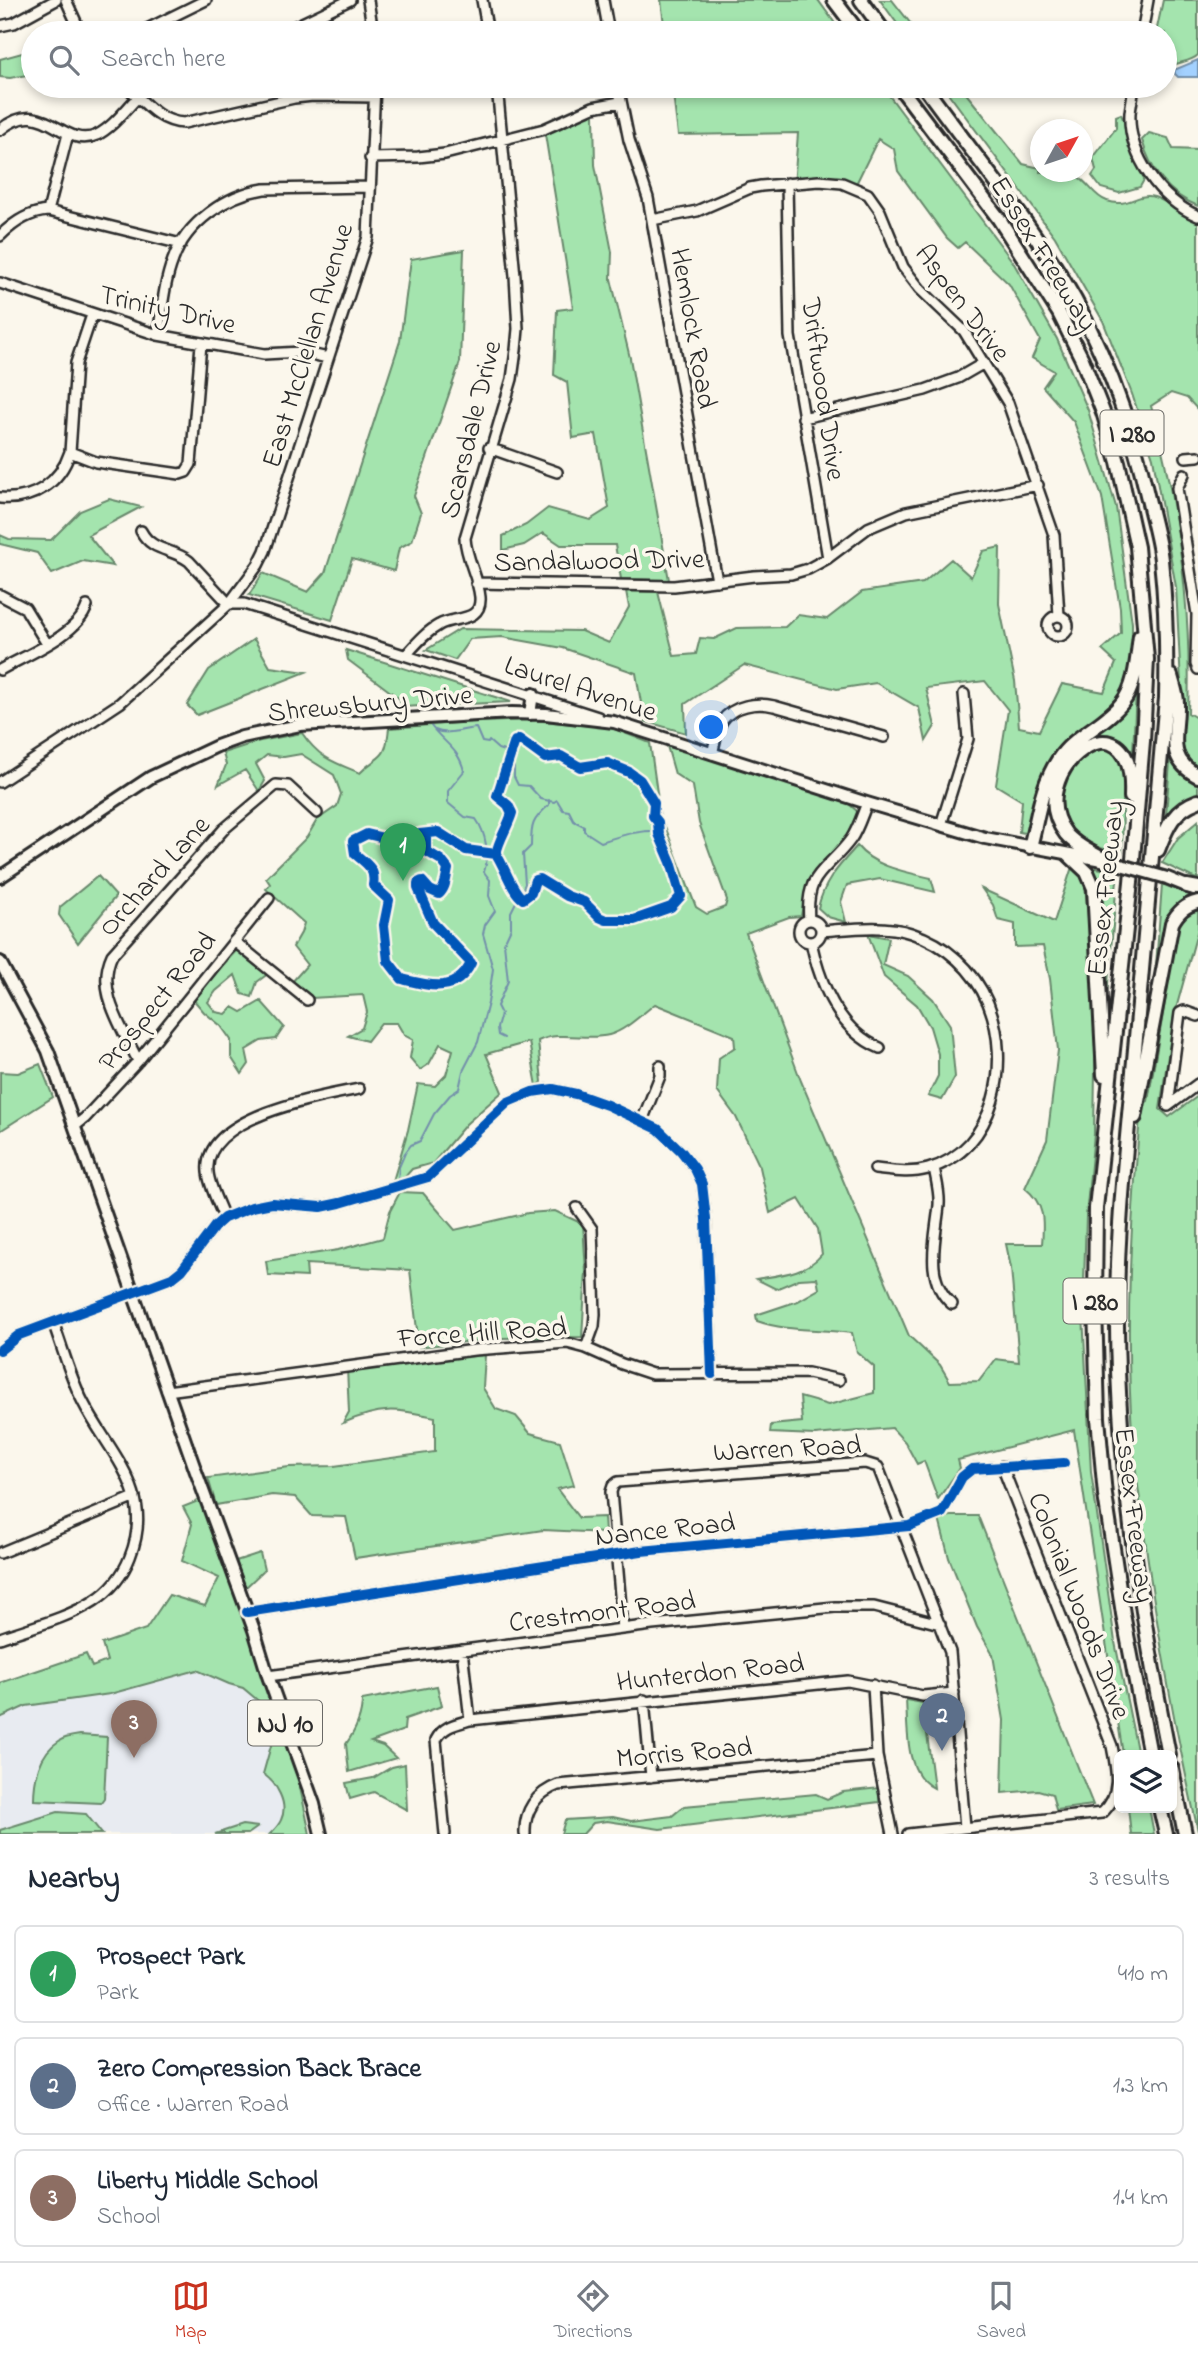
<!DOCTYPE html>
<html lang="en">
<head>
<meta charset="utf-8">
<style>
	:root { --surface:#fff; --page:#f6f6f7; --text:#1f2937; --muted:#747a83; --line:#e0e1e3; --accent:#c8321e }
	body { margin:0; font-family:"Indie Flower",sans-serif; background:var(--page); color:var(--text) }
	.controls { position:absolute; right:21px; bottom:21px; display:grid; overflow:hidden; border-radius:10px; box-shadow:0 4px 10px #0003 }
	.controls button { width:63px; height:63px; display:grid; place-items:center; padding:0; border:0; border-bottom:2px solid var(--line); background:var(--surface); color:var(--text); font:35px sans-serif }
	.compass { position:absolute; left:1030px; top:119px; width:63px; height:63px; border-radius:50%; background:var(--surface); box-shadow:0 4px 10px #0003; rotate:50deg }
	.you { position:absolute; left:712px; top:728px; width:24px; height:24px; margin:-18px; border:5px solid #fff; border-radius:50%; background:#1a73e8; box-shadow:0 0 0 10px #1a73e833 }
	.badge { display:grid; place-items:center; width:46px; height:46px; border-radius:50%; background:var(--accent); color:#fff; font-size:23px; font-weight:700 }
	.pin { position:absolute; translate:-50% -58px; filter:drop-shadow(0 2px 4px #0008) }
	.pin::after { content:''; position:absolute; top:37px; width:24px; height:21px; background:inherit; clip-path:polygon(0 0,100% 0,50% 100%) }
	.list { margin:0; padding:0; list-style:none }
	h2 { display:flex; justify-content:space-between; align-items:center; height:91px; margin:0; padding:0 28px; font-size:30px }
	h2 small { font-size:23px; font-weight:400; color:var(--muted) }
	.list li { display:grid; grid-template-columns:46px 1fr auto; gap:21px; align-items:center; box-sizing:border-box; height:98px; margin:0 14px 14px; padding:0 14px; border:2px solid var(--line); border-radius:10px }
	.list b { display:block; font-size:26px; white-space:nowrap }
	.list p { margin:0; font-size:23px; white-space:nowrap; color:var(--muted) }
	.list em { font-size:23px; font-style:normal; color:var(--muted) }
	.icon { flex:none; width:38px; height:38px; fill:none; stroke:currentColor; stroke-width:2; stroke-linecap:round; stroke-linejoin:round }
	.map { position:relative; flex:none; width:1198px; height:1834px; overflow:hidden }
	.search { position:absolute; background:var(--surface); box-shadow:0 4px 10px #0003; left:21px; right:21px; top:21px; height:77px; display:flex; align-items:center; gap:18px; box-sizing:border-box; padding:0 24px; border-radius:38px; color:var(--muted); font-size:26px }
	.sheet { height:427px; background:var(--surface) }
	nav { display:flex; justify-content:space-around; align-items:center; box-sizing:border-box; height:98px; border-top:2px solid var(--line); background:var(--surface); font-size:19px; color:var(--muted) }
	nav a { display:grid; justify-items:center; gap:4px }
	nav .on { color:var(--accent) }
	.map>svg:first-child { display:block }
	.built { fill:#e8ebf1 }
	.green { fill:#a4e4ae; stroke:#68886c; stroke-width:2 }
	.water { fill:#a3d1ff; stroke:#738faa; stroke-width:2 }
	.lines { fill:none; stroke-linecap:round; stroke-linejoin:round }
	.stream { stroke:#738faa; stroke-width:2 }
	.minor-casing { stroke:#2b2b2b; stroke-width:14 }
	.major-casing { stroke:#2b2b2b; stroke-width:16 }
	.highway-casing { stroke:#2b2b2b; stroke-width:18 }
	.minor { stroke:#fbf7ec; stroke-width:9 }
	.major { stroke:#fbf7ec; stroke-width:10 }
	.highway { stroke:#fbf7ec; stroke-width:12 }
	.major-bridge-casing { stroke:#2b2b2b; stroke-width:16; stroke-linecap:butt }
	.major-bridge { stroke:#fbf7ec; stroke-width:10 }
	.cycleway-casing { stroke:#fbf7ec; stroke-width:15 }
	.cycleway { stroke:#0057b8; stroke-width:10 }
	.labels { text-anchor:middle; stroke-width:7; stroke-linejoin:round; paint-order:stroke }
	.shield { fill:#fbf7ec; stroke:#696865; stroke-width:2 }
	.shield-label { font-size:26px; font-weight:bold; fill:#2b2b2b }
	.street-label { font-size:28px; fill:#2b2b2b; stroke:#fbf7ec }
</style>
</head>
<body>
<div class="map">
<svg width="1198" height="1834" viewBox="0 0 1198 1834">
	<rect width="100%" height="100%" fill="#fbf7ec"/>
	<filter id="ink" filterUnits="userSpaceOnUse"><feTurbulence type="fractalNoise" baseFrequency=".0143" numOctaves="2"/><feDisplacementMap in="SourceGraphic" scale="14" xChannelSelector="R" yChannelSelector="G"/><feConvolveMatrix kernelMatrix="1 2 1 2 8 2 1 2 1" color-interpolation-filters="sRGB"/></filter>
	<g filter="url(#ink)">
		<path class="built" d="M197 1670 229 1684 243 1688 261 1703 263 1709 257 1731 268 1735 272 1742 268 1777 279 1791 283 1802V1819L270 1834H248L257 1827 242 1825 215 1834H102L86 1814 15 1824 0 1830V1718L26 1706 110 1694Z"/>
		<path class="green" d="M661 0H818L842 33H665Z
			M880 0H892L918 33H904Z
			M1163 0H1198V55C1190 63 1177 61 1165 69V33H1156Z
			M33 50V74L10 78 0 77V59Z
			M672 86H882L1013 262 1057 339 1088 410 1116 507 1132 623V662L1117 704 1066 742 1044 772 1030 834 1019 832 1022 801 996 785 1008 710 985 681 926 688 935 726 926 741 919 708 876 683 837 689 744 665 685 704 686 733 644 721 636 673 563 648 502 637 470 639 455 660 426 650 460 629 581 631 609 643 629 607 626 591 658 592 674 656 696 654 700 638 714 639 737 628 785 627 798 615 827 619 862 592 923 583 951 559 971 577 983 551 1000 547 999 604 1015 681 1019 727 1039 731 1062 684 1104 692 1116 663 1102 650 1121 633 1120 608 1102 497 1074 422 1043 387 1054 371 1032 358 1040 340 1009 284 965 242 958 248 947 238 898 171 894 149 878 139 856 184 794 186 798 133 678 135Z
			M943 86H960L1023 164 1040 168V172C1053 172 1067 171 1078 177 1089 183 1094 197 1107 201 1127 208 1135 195 1149 196 1163 197 1183 215 1198 220V410L1187 398 1171 393 1151 406C1178 505 1192 610 1188 713L1198 719V773L1192 769 1178 746 1181 684 1176 587 1153 458 1132 394 1103 321 1055 237Z
			M594 114 595 165 612 252 611 279 630 358 669 580 621 579 615 545H561L543 533 524 545 503 550V536L526 525 548 508 590 520 609 508 596 434 573 438 567 382 554 375 557 310 573 308 545 134 578 118Z
			M1121 114 1145 178 1140 187 1119 193 1101 188 1092 176 1096 170 1093 158 1116 128V116Z
			M1149 133 1168 138 1173 149 1198 150V206C1168 195 1150 169 1142 140Z
			M464 250 460 362 414 496 421 513 412 541 399 548 394 571 352 559 332 620 249 595 263 573 308 592 325 573 400 341 411 259Z
			M109 499 141 507 88 535 113 566 83 561 52 574 37 553 0 544V535L9 539 51 540 80 511Z
			M254 639 270 667 306 672 197 715 187 705 209 670Z
			M346 650 511 702 401 707 400 699 348 660Z
			M1136 691 1133 752 1116 737 1090 736Z
			M533 720 612 728 650 743 661 821H663L696 907 707 914 725 907 727 900 699 823 693 786 675 774 667 746 842 798 858 812 846 837 808 880 801 916 789 917 746 933 801 1081 909 1336 940 1365 950 1382 979 1381 996 1359 1019 1362 1011 1268 1006 1244H1042C1044 1221 1045 1204 1025 1188L1047 1140 1058 1050 1050 979 1043 946 1015 947V924L998 920 993 905 982 889 1054 922 1072 867 1079 869 1084 873 1096 1007 1094 1134 1086 1216 1083 1314 1091 1472 1115 1642 1138 1755H1123L1074 1430 958 1460 960 1468 938 1499 924 1461 917 1464 905 1442 892 1428 815 1435 770 1433 771 1425 802 1422 800 1397 828 1405 874 1393V1367L857 1352 852 1333C820 1328 787 1332 757 1321L756 1315 798 1301 819 1289 817 1278 799 1279 776 1289 756 1279C779 1275 807 1273 822 1254L818 1229 799 1199 770 1213 760 1167 736 1117 717 1091 719 1058 735 1047 734 1036 655 1004C642 1014 625 1031 609 1035 585 1041 561 1030 538 1041L542 1082 537 1086 529 1042 486 1054 502 1092 466 1124 433 1163 412 1169 405 1177 393 1181 408 1130 418 1084 435 1086 446 1075 453 1050 440 1044 429 1064 420 1070 410 1058 413 1040 404 1035 397 1023H381L367 1041 348 1036 362 1028 367 1012 363 995 311 998 292 982 307 965 293 947 301 933 304 923 266 889 270 884 266 878 307 837 317 820 337 806 341 794 334 775 301 754 284 757 267 755 256 764 265 781 259 791 245 770 218 785 226 765 223 753 260 741 302 733C319 758 333 762 360 773 380 752 385 764 389 728L457 723Z
			M1106 746 1116 750 1124 760 1122 852 1099 848 1074 835 1066 824 1059 805V789L1071 771 1087 751Z
			M1171 749 1182 772 1198 783V798L1189 799 1166 815Z
			M1198 821V880L1162 863 1178 838Z
			M857 846C874 867 906 872 931 878L935 892 880 879 847 885 841 902 846 922 828 917 818 908C824 881 839 866 857 846Z
			M1090 867 1108 870 1117 880 1106 1007Z
			M98 876 116 896 78 943 59 915 60 907Z
			M1162 884 1192 896 1172 910 1155 980Z
			M1198 906V929L1174 1016 1160 1109 1169 1117 1198 1096V1831C1175 1729 1156 1627 1143 1523 1140 1497 1135 1470 1133 1444 1124 1331 1131 1218 1141 1105L1148 1101 1180 914Z
			M868 934 889 938 883 965 908 976 933 999 950 1025 955 1077 942 1100 928 1096 938 1076V1054L930 1027 917 1005 884 977Z
			M237 950 269 973 257 982 252 997 242 994 235 975 216 991 208 1002 216 1012 226 1014 233 1007 242 1012 261 1001 284 1027 276 1039 261 1041 246 1050 249 1064 242 1074 231 1057V1040L221 1026 204 1012 192 998Z
			M40 1064 53 1097 0 1131V1072L18 1073Z
			M400 1192 423 1193 455 1230 528 1213 555 1211 583 1224 586 1272 582 1337 501 1338 419 1347 410 1270 306 1264 307 1277 268 1275 266 1261 338 1250 383 1238 390 1211Z
			M485 1355 483 1388 496 1409 516 1416 530 1433 560 1441 574 1485 557 1489 579 1518 604 1517 605 1533 543 1530 355 1558 346 1517 312 1516 295 1497 272 1495 216 1505 208 1478 289 1467 334 1466 435 1452V1417C395 1409 382 1406 343 1423L349 1412 347 1368Z
			M203 1499 234 1582 296 1769 310 1834H270C274 1830 279 1825 281 1820 289 1804 276 1782 263 1774L272 1742 267 1740 268 1735 257 1731 263 1709 261 1703 243 1688 229 1684 197 1670 110 1694 26 1706 0 1718V1683L86 1654 92 1667 107 1661 102 1644 146 1629 169 1595 205 1606 219 1578 182 1561 192 1524 183 1507Z
			M951 1516H978L1093 1805 1056 1810 1052 1794 1038 1790 1002 1793 1004 1720 993 1655 977 1627 949 1558 939 1519Z
			M260 1553 264 1570 245 1588 236 1561Z
			M437 1686 442 1706 405 1719 404 1730 371 1742 383 1746 396 1758 349 1772 346 1744C356 1730 362 1717 362 1700Z
			M906 1700 923 1703 934 1788C904 1774 908 1728 906 1700Z
			M80 1735 107 1737 104 1799 101 1803 34 1800C34 1780 39 1753 59 1741 64 1737 73 1736 80 1735Z
			M405 1764 407 1810 374 1792 350 1799 346 1783 373 1778 392 1767Z
			M879 1788V1802L660 1829 607 1821 593 1823 583 1834H561L565 1820 613 1817 631 1821 672 1816 684 1806 816 1794 827 1799 843 1792Z
			M1128 1808H1149L1154 1834H1131Z
			M58 1812 86 1814 102 1834H0V1830Z
			M242 1825 258 1827 248 1834H215Z"/>
		<path class="water" d="M1198 60V77H1178L1175 74 1174 70Z"/>
		<g class="lines">
			<path class="stream" d="M435 730C447 736 463 729 476 728L482 742 488 743 489 741 498 749 507 752
				M514 762V777L518 785 529 786 541 799 554 802 557 800 563 810 569 811 574 821 584 826V831L601 842C625 834 639 830 666 831
				M504 1038 498 1035 497 1028 501 1014 497 1006 508 981 504 943 511 928V912L525 884 523 854 531 846C531 825 532 820 549 805V800
				M398 1181 399 1167 405 1153 411 1145 420 1141 434 1114 450 1095 459 1089 463 1071 478 1042 488 1003 493 969 483 934 485 925 495 911 489 896 490 880 484 872C490 856 486 833 476 819L465 817 448 803V791L464 771C459 749 444 743 431 726"/>
			<defs>
				<path id="minor" d="M66 0 81 33
					M368 0 373 33
					M482 0 488 33
					M603 0 609 33
					M0 26 14 23 56 0
					M139 33 206 0
					M281 33 350 0
					M1142 33 1148 0
					M126 86C144 102 159 122 184 123L294 98 313 96 374 97
					M618 86 629 140 648 198 717 581
					M1134 86C1133 95 1131 104 1130 113 1128 155 1160 200 1198 216
					M0 130C44 93 62 151 97 135 113 127 126 109 138 97
					M370 158 418 157 445 154 544 129 593 107 620 102
					M787 183 790 336 828 558
					M48 211 68 134
					M652 220 697 211 750 188 761 186 819 181 842 183 868 194 880 211 903 267 920 289 964 331 1008 403 1054 535 1059 616
					M0 236C14 222 29 212 48 211L181 244
					M0 283 158 335 264 354 301 352 328 358
					M158 335C162 310 164 283 173 260 186 223 226 195 264 189L370 187
					M803 418 925 390 958 378 984 363
					M489 448 557 472
					M70 452 96 462 180 474 186 472 191 464 201 344
					M1186 457 1198 456
					M1184 474 1177 488 1197 614 1196 664 1198 669
					M0 498C33 501 60 483 70 452L76 363 92 315
					M141 531C152 552 172 548 189 561L229 604
					M476 583 674 586 754 576 791 574 808 569 828 558 868 528 906 512 1038 485
					M0 595 25 608 47 644
					M229 604H244L598 717
					M1048 626a10 10 0 1 1 20 0a10 10 0 1 1-20 0Z
					M406 655C416 644 426 632 439 625 454 616 482 623 480 597 478 576 466 559 465 538L512 379 516 350 518 329 515 276 497 86
					M0 670C26 655 78 635 87 606
					M712 754C715 744 716 730 722 721 733 705 757 702 774 706L884 737
					M0 782 120 703 229 604 258 565 265 551 368 237 375 86
					M941 825 968 739 964 694
					M799 931a11 11 0 1 1 22 0a11 11 0 1 1-22 0Z
					M809 920C805 871 827 872 851 839 858 829 862 815 867 803
					M821 931C850 929 883 924 911 933 946 944 974 970 988 1003 1012 1062 996 1150 928 1169 910 1174 893 1171 875 1169
					M234 941 307 1000
					M811 942C820 983 839 1031 880 1048
					M138 1061C123 1029 95 991 112 955L224 829 276 785 288 786 317 813
					M1168 1106 1180 1013 1184 1011 1198 1016
					M1168 1106 1198 1084
					M642 1121 660 1076V1066
					M75 1126 85 1118 138 1061 269 898
					M934 1167C936 1180 940 1192 939 1205 936 1238 923 1279 952 1304
					M577 1208 592 1229 595 1314 594 1326 586 1348
					M224 1218C219 1204 209 1186 208 1172 202 1117 320 1096 359 1089
					M0 1350 19 1335 172 1278 182 1270 215 1226 224 1218 252 1207 272 1203 321 1207 340 1203 428 1177 508 1102 532 1092 553 1089 576 1094 607 1105 658 1129 681 1151 695 1169 702 1184 706 1219 712 1374
					M167 1391 474 1350 567 1343 586 1348 622 1364 652 1374 808 1373 839 1380
					M0 1553 135 1497
					M247 1612 641 1551 909 1526 942 1513 962 1477 972 1469 1064 1463
					M623 1629 611 1492 613 1486 618 1482 865 1463 878 1467 950 1652 965 1827
					M0 1638C31 1627 66 1619 94 1601 111 1590 123 1575 130 1557 156 1492 110 1455 83 1402 70 1377 63 1349 53 1322
					M462 1650 470 1720
					M268 1676 652 1625 835 1607H874L940 1624
					M873 1685 877 1756 893 1834
					M644 1700 651 1777
					M445 1834 436 1740C443 1726 456 1724 470 1720L848 1681 923 1696 954 1693
					M525 1834C524 1811 536 1793 558 1785L877 1756
					M908 1834 1102 1813C1122 1795 1117 1771 1112 1746L1002 1466"/>
				<path id="major" d="M530 714 533 694
					M0 877 151 777 217 746 242 737 300 725 512 713 546 714 614 722 867 803 985 838 1102 860
					M1167 878 1194 889
					M0 962 48 1051 195 1469 254 1630 268 1676 314 1804 321 1834"/>
				<path id="highway" d="M834 0 859 33
					M861 0 885 33
					M899 86 999 219 1059 313 1082 359 1103 412 1118 462 1137 547 1147 659 1143 741 1131 882 1096 1208 1095 1304 1098 1418 1105 1495 1123 1614 1150 1755
					M924 86C969 149 1020 209 1061 276 1104 346 1131 422 1149 503 1153 521 1159 541 1161 560 1166 606 1167 652 1166 698 1156 815 1146 932 1135 1049 1127 1141 1116 1234 1117 1326 1118 1470 1141 1614 1169 1755
					M1171 676C1173 684 1177 694 1177 703 1178 734 1164 758 1198 776
					M1030 847C1038 817 1041 785 1058 760 1074 735 1104 726 1122 703 1136 686 1137 658 1140 636
					M1158 850C1167 827 1173 810 1198 801
					M1069 855 1087 872 1094 888 1104 1075
					M1106 861C1093 853 1076 846 1066 834 1018 772 1136 683 1131 797
					M1187 886 1198 888
					M1135 1117 1172 923C1178 912 1185 905 1198 902
					M1172 1769 1185 1834
					M1160 1808 1166 1834"/>
			</defs>
			<use href="#minor" class="minor-casing"/>
			<use href="#major" class="major-casing"/>
			<use href="#highway" class="highway-casing"/>
			<use href="#minor" class="minor"/>
			<use href="#major" class="major"/>
			<use href="#highway" class="highway"/>
			<defs>
				<path id="major-bridge" d="M1114 863 1167 878"/>
			</defs>
			<use href="#major-bridge" class="major-bridge-casing"/>
			<use href="#major-bridge" class="major-bridge"/>
			<defs>
				<path id="cycleway" d="M515 741 497 796 508 805 512 813C508 827 499 839 496 854 505 867 512 892 523 899L531 893 535 880 539 879 567 896 584 902 599 917 606 920H634L671 907 681 896 671 862 659 834 658 822 653 816 654 803 640 780 629 772 607 763 580 767 561 756 545 758 519 739
					M426 834V851L441 860 448 869C446 878 446 888 439 894L430 890 422 881 418 883V888L433 923 471 963C456 994 430 986 402 979L388 961 384 925 389 900 373 885C376 869 367 864 355 854L353 841 367 834 400 842 420 834 438 832 466 850 496 854
					M0 1350 19 1335 172 1278 182 1270 215 1226 224 1218 252 1207 272 1203 321 1207 340 1203 428 1177 508 1102 532 1092 553 1089 576 1094 607 1105 658 1129 681 1151 695 1169 702 1184 706 1219 712 1374
					M247 1612 641 1551 909 1526 942 1513 962 1477 972 1469 1064 1463"/>
			</defs>
			<use href="#cycleway" class="cycleway-casing"/>
			<use href="#cycleway" class="cycleway"/>
		</g>
	</g>
	<g class="labels">
		<g class="shield">
			<rect x="1100.5" y="410.5" width="63" height="45" rx="5"/>
			<rect x="1063.5" y="1278.5" width="63" height="45" rx="5"/>
			<rect x="248" y="1700.5" width="74" height="45" rx="5"/>
		</g>
		<g class="shield-label">
			<text x="1132" y="442">I 280</text>
			<text x="1095" y="1310">I 280</text>
			<text x="285" y="1732">NJ 10</text>
		</g>
		<g class="street-label">
			<text transform="translate(1045 253) rotate(58)" y="10">Essex Freeway</text>
			<text transform="translate(964 302) rotate(53)" y="10">Aspen Drive</text>
			<text transform="translate(168 308) rotate(13)" y="10">Trinity Drive</text>
			<text transform="translate(695 328) rotate(80)" y="10">Hemlock Road</text>
			<text transform="translate(306 345) rotate(-73)" y="10">East McClellan Avenue</text>
			<text transform="translate(825 389) rotate(82)" y="10">Driftwood Drive</text>
			<text transform="translate(469 429) rotate(-76)" y="10">Scarsdale Drive</text>
			<text transform="translate(599 559) rotate(-1)" y="10">Sandalwood Drive</text>
			<text transform="translate(581 687) rotate(18)" y="10">Laurel Avenue</text>
			<text transform="translate(370 702) rotate(-5)" y="10">Shrewsbury Drive</text>
			<text transform="translate(153 875) rotate(-48)" y="10">Orchard Lane</text>
			<text transform="translate(1104 888) rotate(-84)" y="10">Essex Freeway</text>
			<text transform="translate(156 1000) rotate(-51)" y="10">Prospect Road</text>
			<text transform="translate(482 1331) rotate(-4)" y="10">Force Hill Road</text>
			<text transform="translate(787 1447) rotate(-3)" y="10">Warren Road</text>
			<text transform="translate(1136 1515) rotate(83)" y="10">Essex Freeway</text>
			<text transform="translate(665 1528) rotate(-6)" y="10">Nance Road</text>
			<text transform="translate(1081 1605) rotate(69)" y="10">Colonial Woods Drive</text>
			<text transform="translate(602 1610) rotate(-7)" y="10">Crestmont Road</text>
			<text transform="translate(710 1671) rotate(-6)" y="10">Hunterdon Road</text>
			<text transform="translate(684 1751) rotate(-5)" y="10">Morris Road</text>
		</g>
	</g>
</svg>
<div class="controls">
<button><svg class="icon" aria-label="layers" viewBox="0 0 24 24"><path d="M12 4l9 5-9 5-9-5zM3 14l9 5 9-5"/></svg></button>
</div>
<svg class="compass" viewBox="-18 -18 36 36"><path d="M0-13l5 13h-10z" fill="#e53935"/><path d="M0 13l5-13h-10z" fill="#747a83"/></svg>
<div class="you"></div>
<div class="pin badge" style="left:403px;top:881px;background:#2e9e5b">1</div>
<div class="pin badge" style="left:942px;top:1751px;background:#5c6f8a">2</div>
<div class="pin badge" style="left:134px;top:1758px;background:#8d6e63">3</div>
<div class="search"><svg class="icon" aria-label="search" viewBox="0 0 24 24"><circle cx="10" cy="10" r="6"/><path d="M15 15l6 6"/></svg>Search here</div>
</div>
<section class="sheet">
<h2>Nearby<small>3 results</small></h2>
<ul class="list">
<li><span class="badge" style="background:#2e9e5b">1</span><div><b>Prospect Park</b><p>Park</p></div><em>410 m</em></li>
<li><span class="badge" style="background:#5c6f8a">2</span><div><b>Zero Compression Back Brace</b><p>Office · Warren Road</p></div><em>1.3 km</em></li>
<li><span class="badge" style="background:#8d6e63">3</span><div><b>Liberty Middle School</b><p>School</p></div><em>1.4 km</em></li>
</ul>
</section>
<nav>
<a class="on"><svg class="icon" aria-label="map" viewBox="0 0 24 24"><path d="M3 6l6-2 6 2 6-2v14l-6 2-6-2-6 2zM9 4v14M15 6v14"/></svg>Map</a>
<a><svg class="icon" aria-label="directions" viewBox="0 0 24 24"><path d="M12 3l9 9-9 9-9-9zM9 14v-3h6M13 9l2 2-2 2"/></svg>Directions</a>
<a><svg class="icon" aria-label="saved" viewBox="0 0 24 24"><path d="M7 4h10v16l-5-4-5 4z"/></svg>Saved</a>
</nav>
</body>
</html>
